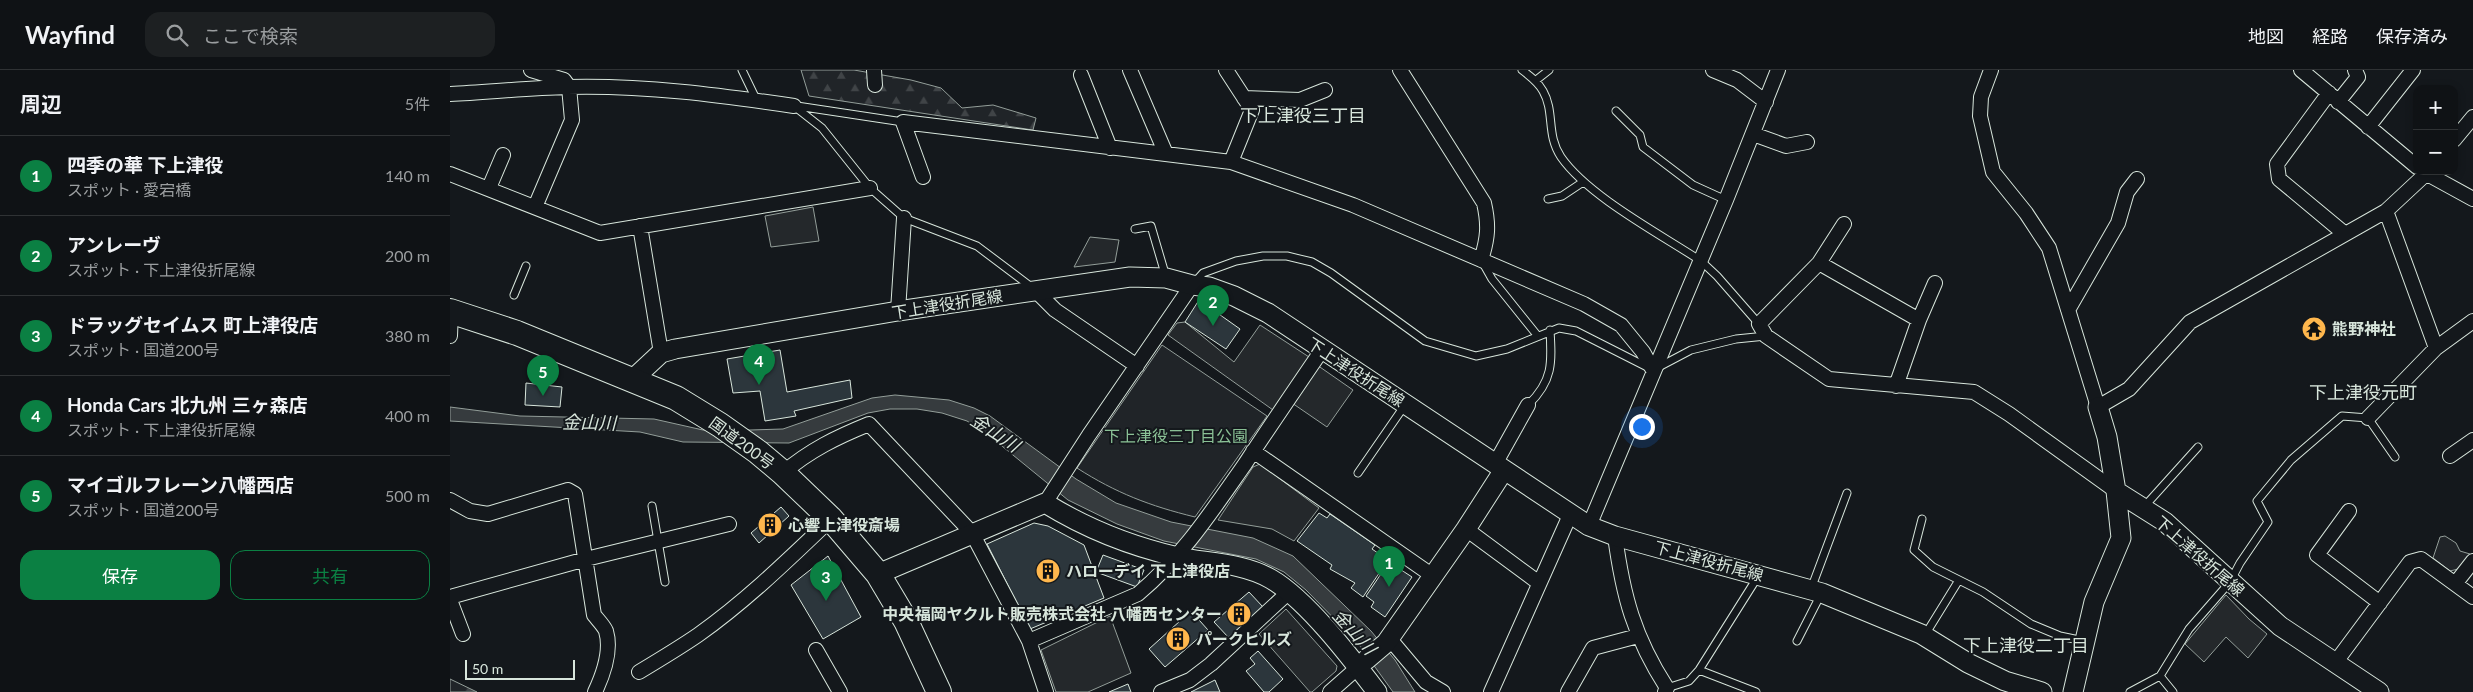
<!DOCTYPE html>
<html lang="ja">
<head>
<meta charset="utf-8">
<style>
	:root { --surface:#0f1215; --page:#1d2022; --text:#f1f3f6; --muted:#9b9ea0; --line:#2f3234; --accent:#0b8043 }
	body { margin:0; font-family:Lato,"Noto Sans JP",sans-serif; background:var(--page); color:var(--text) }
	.controls { position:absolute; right:15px; top:15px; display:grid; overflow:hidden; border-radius:10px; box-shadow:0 2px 8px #0003 }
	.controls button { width:45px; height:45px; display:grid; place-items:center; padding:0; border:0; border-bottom:1px solid var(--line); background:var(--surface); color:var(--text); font:25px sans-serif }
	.scale { position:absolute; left:15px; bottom:12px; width:110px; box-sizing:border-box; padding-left:5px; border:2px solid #d8e6dc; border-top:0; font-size:14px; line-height:18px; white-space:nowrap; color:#d8e6dc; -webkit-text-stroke:4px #14181c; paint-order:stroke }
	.you { position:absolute; left:1191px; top:356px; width:18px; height:18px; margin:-12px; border:4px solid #fff; border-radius:50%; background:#1a73e8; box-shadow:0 0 0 8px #1a73e833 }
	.badge { display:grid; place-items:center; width:32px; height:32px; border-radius:50%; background:var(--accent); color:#fff; font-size:16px; font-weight:700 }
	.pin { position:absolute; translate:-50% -41px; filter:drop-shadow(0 1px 2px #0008) }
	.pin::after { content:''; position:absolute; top:26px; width:18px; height:15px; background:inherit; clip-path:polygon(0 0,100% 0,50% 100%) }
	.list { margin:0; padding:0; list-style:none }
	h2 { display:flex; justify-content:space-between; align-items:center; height:65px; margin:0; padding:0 20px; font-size:21px }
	h2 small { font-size:16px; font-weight:400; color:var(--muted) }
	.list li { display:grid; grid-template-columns:32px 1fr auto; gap:15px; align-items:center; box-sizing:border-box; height:80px; padding:0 20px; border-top:1px solid var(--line) }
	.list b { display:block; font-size:19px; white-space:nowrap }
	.list p { margin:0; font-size:16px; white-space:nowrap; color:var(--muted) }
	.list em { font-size:16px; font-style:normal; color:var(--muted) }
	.actions { display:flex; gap:10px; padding:15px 20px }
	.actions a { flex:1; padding:11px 0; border:1px solid var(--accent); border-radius:15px; text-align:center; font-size:18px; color:var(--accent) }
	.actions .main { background:var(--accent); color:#fff }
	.icon { flex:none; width:28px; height:28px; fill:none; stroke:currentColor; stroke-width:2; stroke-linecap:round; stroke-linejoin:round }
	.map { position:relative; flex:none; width:2023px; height:622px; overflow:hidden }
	header { display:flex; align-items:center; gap:30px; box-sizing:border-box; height:70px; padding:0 25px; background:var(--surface); border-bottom:1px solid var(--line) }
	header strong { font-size:24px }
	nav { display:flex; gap:28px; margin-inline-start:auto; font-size:18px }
	.search { width:350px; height:45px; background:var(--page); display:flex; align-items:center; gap:12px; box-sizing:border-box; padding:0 18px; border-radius:15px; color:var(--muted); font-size:19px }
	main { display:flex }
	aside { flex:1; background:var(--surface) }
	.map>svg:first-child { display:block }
	.forest { fill:url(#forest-firs); stroke:#939e99 }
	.park { fill:#202428; stroke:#939e99 }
	.parking { fill:#24282b; stroke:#939e99 }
	.water { fill:#363b3e; stroke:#939e99 }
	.building { fill:#2c363c; stroke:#d8e6dc }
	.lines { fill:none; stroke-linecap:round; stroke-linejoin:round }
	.lane-casing { stroke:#d8e6dc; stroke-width:9 }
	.street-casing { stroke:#d8e6dc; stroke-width:16 }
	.secondary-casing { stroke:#d8e6dc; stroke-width:21 }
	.highway-casing { stroke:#d8e6dc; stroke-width:26 }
	.lane { stroke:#14181c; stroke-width:7 }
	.street { stroke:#14181c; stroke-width:14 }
	.secondary { stroke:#14181c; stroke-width:19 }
	.highway { stroke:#14181c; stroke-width:24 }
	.labels { text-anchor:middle; stroke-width:4; stroke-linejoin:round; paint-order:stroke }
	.street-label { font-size:16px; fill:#d8e6dc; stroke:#14181c }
	.poi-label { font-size:16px; font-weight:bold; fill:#d8e6dc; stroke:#14181c; text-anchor:start }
	.park-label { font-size:16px; fill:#8ac095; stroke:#14181c }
	.neighbourhood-label { font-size:18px; fill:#d8e6dc; stroke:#14181c }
	.water-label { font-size:18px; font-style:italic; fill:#d8e6dc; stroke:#14181c }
</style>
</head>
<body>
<header>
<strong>Wayfind</strong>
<div class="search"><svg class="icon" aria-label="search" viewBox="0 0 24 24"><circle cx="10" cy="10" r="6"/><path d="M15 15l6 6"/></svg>ここで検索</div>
<nav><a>地図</a><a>経路</a><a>保存済み</a></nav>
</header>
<main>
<aside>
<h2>周辺<small>5件</small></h2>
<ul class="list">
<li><span class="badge">1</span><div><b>四季の華 下上津役</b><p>スポット · 愛宕橋</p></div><em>140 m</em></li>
<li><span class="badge">2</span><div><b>アンレーヴ</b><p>スポット · 下上津役折尾線</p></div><em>200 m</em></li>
<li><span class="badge">3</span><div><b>ドラッグセイムス 町上津役店</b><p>スポット · 国道200号</p></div><em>380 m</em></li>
<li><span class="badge">4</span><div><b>Honda Cars 北九州 三ヶ森店</b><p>スポット · 下上津役折尾線</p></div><em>400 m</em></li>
<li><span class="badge">5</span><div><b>マイゴルフレーン八幡西店</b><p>スポット · 国道200号</p></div><em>500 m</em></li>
</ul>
<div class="actions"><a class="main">保存</a><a>共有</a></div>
</aside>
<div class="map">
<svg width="2023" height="622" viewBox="0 0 2023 622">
	<defs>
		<pattern id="forest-firs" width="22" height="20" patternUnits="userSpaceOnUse" patternTransform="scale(1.25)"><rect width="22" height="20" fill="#202428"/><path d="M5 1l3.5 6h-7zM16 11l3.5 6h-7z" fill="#404447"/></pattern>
	</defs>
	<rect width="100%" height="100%" fill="#14181c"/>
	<path class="forest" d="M351 0H404L461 10 491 18 512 38 543 35 586 48 583 60 359 26Z
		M0 609 27 622H0Z"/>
	<path class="park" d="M712 275 817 346 745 447C700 436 666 423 627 398Z
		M1995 466 2006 473 2010 481 2020 484 2008 499 2000 501 1983 488 1990 467Z"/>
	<path class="parking" d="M363 137 369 171 321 177 315 146Z
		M640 167 669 170 665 192 624 197Z
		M735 252 784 292 810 255 859 287 823 340 718 265 727 253Z
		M867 295 903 320 877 357 842 333Z
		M810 394 869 438 844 471 822 459 768 450 803 397Z
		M1776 525 1799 549 1817 564 1798 588 1776 567 1754 592 1735 574Z
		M836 539 887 596 886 601 862 622H860L809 564Z
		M660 546 681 603 638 622H606L591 580Z"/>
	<path class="water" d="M445 325 499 330 524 338 540 346 626 409 666 433 721 452 803 468 843 486 921 561 945 590 965 622H943L907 572 856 520 834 502 806 489 714 471 667 454 618 430 536 363 517 351 492 343 467 339H440L418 343 339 373 233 372 190 362 0 351V337L70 346 204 349 253 360H300L333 359 422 328Z"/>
	<path class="building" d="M749 230 790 259 776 279 735 252Z
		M330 280 337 322 400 310 402 328 344 341 346 346 315 351 310 321 283 323 277 289Z
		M76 313 112 317 110 337 75 335Z
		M331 437 339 446 309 473 301 463Z
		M869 443 877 448 880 444 925 475 922 479 938 490 913 527 901 518 905 513 880 499 882 495 847 471Z
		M584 453 598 456 634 475 654 528 580 559 537 474Z
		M653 485 694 500 687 517 646 502Z
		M378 486 411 547 373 569 341 515Z
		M939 492 962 507 935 547 921 537 924 532 916 526Z
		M799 522 813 537 779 568 764 552Z
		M741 541 758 560 715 597 699 579Z
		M808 581 833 609 819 622H814L796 601 805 594 800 588Z
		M765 610 770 622H741Z
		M678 614 681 622H659Z"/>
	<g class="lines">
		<defs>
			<path id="lane" d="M292 0 306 29
				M1072 0C1080 6 1088 12 1093 21 1105 42 1096 65 1111 87 1138 126 1210 164 1251 191L1267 206 1309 254
				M1085 11 1099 0
				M344 36 372 58 420 118 454 148 527 176 584 219
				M347 36 453 52
				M1166 41 1190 65 1193 77 1243 115 1276 130
				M1098 129 1112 126 1133 112
				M685 159 701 156 716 207
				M1033 193 1042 209 1087 265
				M745 212 753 203 786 191 813 186H837L862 192 881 203 975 271 1026 286 1057 279 1109 258 1126 261 1203 300 1241 280 1286 269 1316 266
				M64 225 76 196
				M1078 335C1103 311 1102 293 1100 260
				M908 403 955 335
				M202 436 215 512
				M1693 438 1748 377
				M1472 449 1464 480 1483 497 1533 522 1581 554 1610 566 1634 571
				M1361 519 1397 423
				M1475 565 1509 510
				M1347 571 1371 524
				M1249 600 1306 622
				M1710 606 1723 622
				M1217 618 1239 611 1249 600 1307 508
				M1680 622 1710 606 1739 559 1780 512 1790 493 1818 452 1807 431 1841 390 1892 346 1918 348 1945 387"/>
			<path id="street" d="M81 0 114 10 119 17 122 50 85 137
				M424 0 425 15
				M680 0 716 84
				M776 0 802 40 781 92
				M950 0 1034 133C1039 155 1038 168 1031 190
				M1263 0 1287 10 1316 32
				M1541 0 1531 27 1530 46 1543 102 1576 143 1599 178 1648 337 1679 319 1740 252 1936 141 1979 101
				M1851 0 1967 97
				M631 5 660 78
				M1879 23 1827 94 1829 109 1895 164
				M0 24C39 22 78 18 117 17 194 15 269 25 344 36
				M794 28 850 30 875 20
				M1888 32 1908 7 1905 0
				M1918 57 1963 0
				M1303 64 1336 76 1357 72
				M2004 70 2023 47
				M1972 101 2023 129
				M0 104 150 163 420 118
				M473 107 453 52 781 92 903 135 1134 234 1171 255 1193 282 1203 300
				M39 118 53 85
				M1936 141 1986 278 2023 251
				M190 156 211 283
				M1369 193 1394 154
				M586 221 605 240 687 296
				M1618 240 1668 153 1677 122 1687 109
				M448 241 454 148
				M1469 250 1485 213
				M0 266 1 241
				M1446 316 1469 250 1369 193 1309 254 1316 266 1379 309 1524 322 1559 344 1666 421
				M1918 348 1986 278
				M803 381 983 506
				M2000 386 2023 370
				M1045 394 1078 335
				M333 403C360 380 387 367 419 354L522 463 579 571 596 622
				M0 430 20 441 38 444 118 420 125 424 144 545C148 550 154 556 156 561 162 581 153 605 145 622
				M595 433 639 365 742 215
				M1899 441 1867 485 1930 533
				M1139 456 1276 130 1328 0
				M1016 459 1089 513
				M1165 466C1173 526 1184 567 1217 618L1215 622
				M2005 514 2023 491
				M0 527 136 489 279 454
				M0 530 13 564
				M939 568 976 612 993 622
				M579 571 688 524C732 487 762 441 795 394 820 356 846 318 872 280
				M366 580 390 622
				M1885 593 1960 492 1971 489 2023 527
				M189 602C209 590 229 578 248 565 296 531 338 490 381 449
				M711 622 740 610 761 594 840 521
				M880 622 914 592
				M1041 622 1120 445
				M1118 622 1143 578 1188 566"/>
			<path id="secondary" d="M182 310 211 283 225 279 448 241 680 207 716 208 742 215 759 217 784 226 818 243 1139 456 1165 466 1372 523 1471 564 1518 593 1555 611 1592 622
				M1648 337 1657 367 1666 421
				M428 504 595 433C637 459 680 476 728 487 758 493 794 493 821 509 857 530 901 588 927 622
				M916 590 936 573 1016 459 1054 400
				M1623 622 1644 532 1671 468 1666 421 1715 452 1830 556 1929 622"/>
			<path id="highway" d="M0 241 67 263 226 328 270 355 308 382 333 403 381 449 428 504 456 551 489 622"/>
		</defs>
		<use href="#lane" class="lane-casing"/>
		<use href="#street" class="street-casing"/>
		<use href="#secondary" class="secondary-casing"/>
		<use href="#highway" class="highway-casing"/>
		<use href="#lane" class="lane"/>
		<use href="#street" class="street"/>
		<use href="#secondary" class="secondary"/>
		<use href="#highway" class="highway"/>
	</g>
	<defs>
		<symbol id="temple-disc" viewBox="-11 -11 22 22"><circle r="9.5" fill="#ffb74d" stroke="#14181c"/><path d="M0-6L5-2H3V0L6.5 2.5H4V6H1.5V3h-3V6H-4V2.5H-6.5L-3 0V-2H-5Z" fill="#111"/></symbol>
		<symbol id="building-disc" viewBox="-11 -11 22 22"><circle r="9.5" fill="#ffb74d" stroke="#14181c"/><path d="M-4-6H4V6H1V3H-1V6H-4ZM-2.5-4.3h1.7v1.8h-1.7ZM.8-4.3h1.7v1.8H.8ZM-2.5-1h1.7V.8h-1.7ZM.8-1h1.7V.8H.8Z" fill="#111"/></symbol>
	</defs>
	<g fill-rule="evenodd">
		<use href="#temple-disc" x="1850" y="245" width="28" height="28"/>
		<use href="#building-disc" x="306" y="441" width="28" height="28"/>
		<use href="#building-disc" x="584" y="487" width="28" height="28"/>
		<use href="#building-disc" x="775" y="530" width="28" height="28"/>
		<use href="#building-disc" x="714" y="555" width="28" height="28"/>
	</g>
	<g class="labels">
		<g class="street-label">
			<text transform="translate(497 234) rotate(-9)" y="6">下上津役折尾線</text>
			<text transform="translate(906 302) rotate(33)" y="6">下上津役折尾線</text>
			<text transform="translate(292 373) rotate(36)" y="6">国道200号</text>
			<text transform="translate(1750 486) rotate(41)" y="6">下上津役折尾線</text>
			<text transform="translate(1259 491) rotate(15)" y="6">下上津役折尾線</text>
		</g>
		<g class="poi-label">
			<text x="1882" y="265">熊野神社</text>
			<text x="338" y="461">心響上津役斎場</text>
			<text x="616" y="507">ハローデイ 下上津役店</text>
			<text x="772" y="550" text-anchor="end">中央福岡ヤクルト販売株式会社 八幡西センター</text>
			<text x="746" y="575">パークヒルズ</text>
		</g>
		<g class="park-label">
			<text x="726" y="372">下上津役三丁目公園</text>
		</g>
		<g class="neighbourhood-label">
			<text x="853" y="52">下上津役三丁目</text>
			<text x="1913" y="329">下上津役元町</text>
			<text x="1576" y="582">下上津役二丁目</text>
		</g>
		<g class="water-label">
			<text transform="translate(139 353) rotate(1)" y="6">金山川</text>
			<text transform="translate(545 363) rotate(33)" y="6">金山川</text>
			<text transform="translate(904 562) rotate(48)" y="6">金山川</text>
		</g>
	</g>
</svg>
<div class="controls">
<button>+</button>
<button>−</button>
</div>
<div class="scale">50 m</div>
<div class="you"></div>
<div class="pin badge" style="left:939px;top:517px">1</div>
<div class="pin badge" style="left:763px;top:256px">2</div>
<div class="pin badge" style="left:376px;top:531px">3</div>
<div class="pin badge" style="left:309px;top:315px">4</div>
<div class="pin badge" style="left:93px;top:326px">5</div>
</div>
</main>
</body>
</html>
